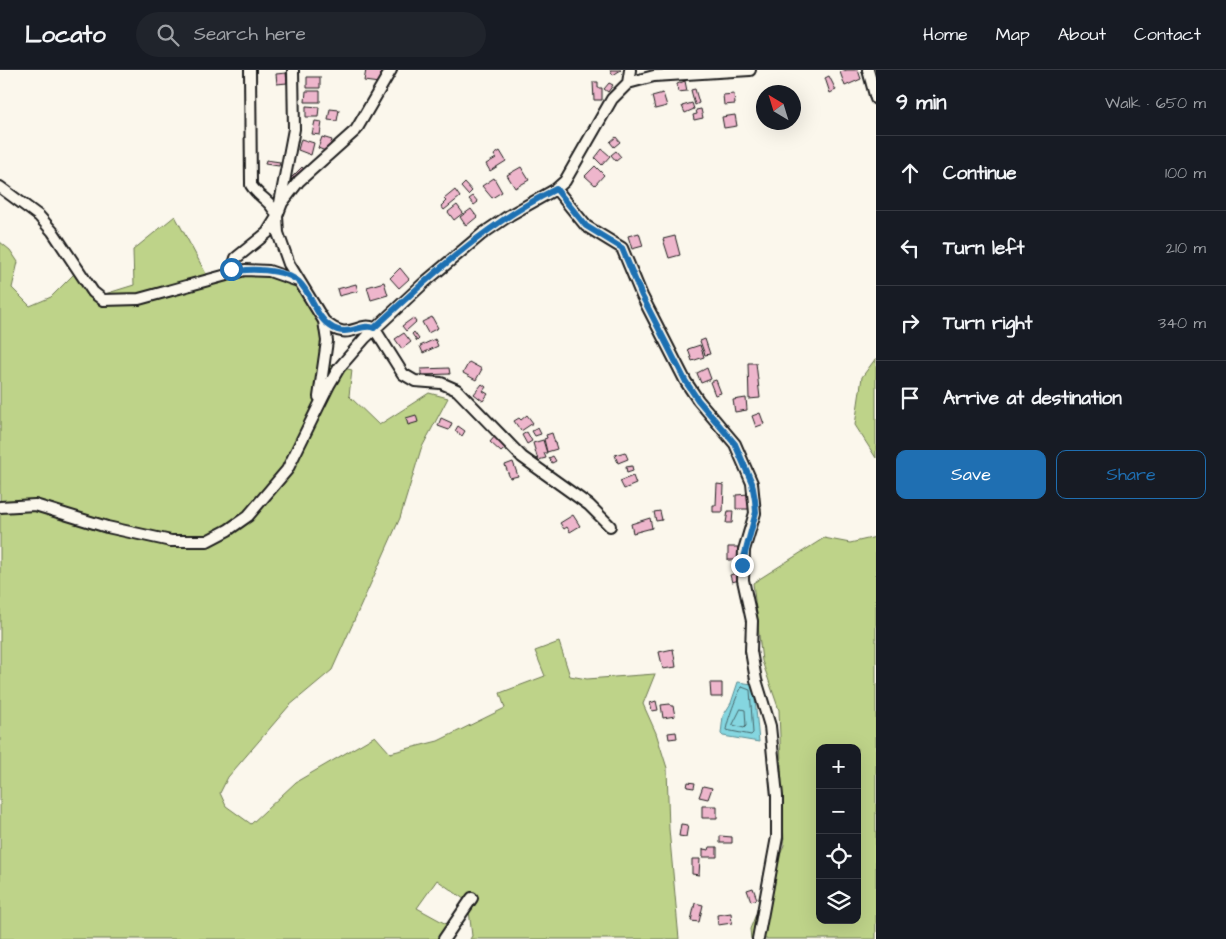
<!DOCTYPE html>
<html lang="en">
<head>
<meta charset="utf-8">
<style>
	:root { --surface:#171b24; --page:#20242c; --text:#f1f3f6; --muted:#9ea1a6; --line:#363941; --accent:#1f6fb2 }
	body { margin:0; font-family:"Architects Daughter",sans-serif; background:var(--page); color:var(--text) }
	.controls { position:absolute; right:15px; bottom:15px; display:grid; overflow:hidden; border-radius:10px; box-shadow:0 5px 20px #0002 }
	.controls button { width:45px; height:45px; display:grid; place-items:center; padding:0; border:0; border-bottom:1px solid var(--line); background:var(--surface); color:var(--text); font:25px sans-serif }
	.compass { position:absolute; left:756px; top:15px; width:45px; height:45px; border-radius:50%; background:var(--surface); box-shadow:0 5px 20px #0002; rotate:322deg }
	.stop { position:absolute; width:15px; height:15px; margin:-11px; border:4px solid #1f6fb2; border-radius:50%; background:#fff }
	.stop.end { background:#1f6fb2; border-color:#fff; box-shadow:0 1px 5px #0008 }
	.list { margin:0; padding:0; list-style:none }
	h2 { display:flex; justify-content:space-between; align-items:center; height:65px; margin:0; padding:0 20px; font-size:21px }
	h2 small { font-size:16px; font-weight:400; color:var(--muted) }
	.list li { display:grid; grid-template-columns:32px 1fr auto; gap:15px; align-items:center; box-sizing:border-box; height:75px; padding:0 20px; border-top:1px solid var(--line) }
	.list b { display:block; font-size:19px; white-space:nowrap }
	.list em { font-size:16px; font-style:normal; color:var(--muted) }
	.actions { display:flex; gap:10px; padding:15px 20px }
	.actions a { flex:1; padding:11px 0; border:1px solid var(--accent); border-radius:10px; text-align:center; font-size:18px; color:var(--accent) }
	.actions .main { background:var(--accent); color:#fff }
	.icon { flex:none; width:28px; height:28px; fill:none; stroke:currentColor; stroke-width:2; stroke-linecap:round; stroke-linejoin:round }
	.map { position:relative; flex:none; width:876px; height:869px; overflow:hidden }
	header { display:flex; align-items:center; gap:30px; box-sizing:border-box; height:70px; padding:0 25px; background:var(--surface); border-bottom:1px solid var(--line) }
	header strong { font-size:24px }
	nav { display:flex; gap:28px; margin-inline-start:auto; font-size:18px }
	.search { width:350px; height:45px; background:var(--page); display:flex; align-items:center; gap:12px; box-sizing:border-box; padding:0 18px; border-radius:28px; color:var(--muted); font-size:19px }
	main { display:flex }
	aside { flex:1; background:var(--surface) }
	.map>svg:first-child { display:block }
	.green { fill:#bed389; stroke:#6d7852; fill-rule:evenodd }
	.water { fill:#85d6e0; stroke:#5b8c92 }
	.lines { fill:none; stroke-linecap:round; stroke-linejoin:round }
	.shore { stroke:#46666a; stroke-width:1 }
	.building { fill:#eeb6cc; stroke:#1c1c1c }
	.minor-casing { stroke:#1c1c1c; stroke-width:14 }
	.minor { stroke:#fbf7ec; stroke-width:10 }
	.route { stroke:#1f6fb2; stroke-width:6 }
</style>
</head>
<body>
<header>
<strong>Locato</strong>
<div class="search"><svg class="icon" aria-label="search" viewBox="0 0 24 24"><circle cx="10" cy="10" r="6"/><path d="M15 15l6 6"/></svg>Search here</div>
<nav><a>Home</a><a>Map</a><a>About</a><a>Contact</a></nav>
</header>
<main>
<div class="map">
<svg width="876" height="869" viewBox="0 0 876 869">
	<rect width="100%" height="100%" fill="#fbf7ec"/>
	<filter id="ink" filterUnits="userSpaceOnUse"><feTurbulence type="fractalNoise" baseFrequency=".02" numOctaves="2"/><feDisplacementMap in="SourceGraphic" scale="10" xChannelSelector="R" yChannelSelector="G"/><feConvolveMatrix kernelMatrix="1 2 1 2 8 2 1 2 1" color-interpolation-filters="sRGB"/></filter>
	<g filter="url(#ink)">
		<path class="green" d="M175 146 212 215 233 200 286 199 319 252 326 294 352 300 349 326 379 355 429 323 448 328 421 379 400 448 332 600 289 636 228 707 220 723 226 736 251 754 296 712 375 666 390 683 438 671 505 638 500 623 545 606 535 581 559 572 570 606 587 609 655 604 643 634 656 663 667 698 669 759 679 869H470L472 866 468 832 437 810 417 838 448 855 439 869H0V172L10 180 18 192 12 218 30 236 51 227 76 202 92 228 134 215 133 180Z
			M876 288V388L855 355 862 307Z
			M876 467V869H751L750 859 784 775 779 640 762 591 753 513 824 468 850 473ZM820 678H857V850H820Z"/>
		<path class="water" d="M738 612 752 614 754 618 759 672 723 666 721 664 723 646 731 633Z"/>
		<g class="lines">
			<path class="shore" d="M742 617 750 620 753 663 751 665 726 660C727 652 737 623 742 617Z
				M741 639 745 640 746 656 744 658 733 655Z"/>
		</g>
		<path class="building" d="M366 0H381L379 13 364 11Z
			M610 0H621L613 5Z
			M847 0H858L861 9 845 16 840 2Z
			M286 3 287 13 277 14 276 4Z
			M829 6 836 20 830 23 825 8Z
			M307 7H320V18H307Z
			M685 11 687 21 678 22 677 14Z
			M593 12H598V18H602V30H594Z
			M609 13 613 15 608 22 604 19Z
			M695 19 699 33 695 35 691 20Z
			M306 21H320V32H305Z
			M663 23 667 36 655 39 652 26Z
			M734 24 735 34 724 35 723 25Z
			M692 33 694 39 685 43 682 36Z
			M306 36 319 37 318 47H306Z
			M330 39 339 40 337 51 328 50Z
			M701 39 703 48 694 50 693 45 697 44 696 40Z
			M735 45 737 56 724 58 722 47Z
			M315 51 322 52 320 65 312 64Z
			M322 67 332 70 328 82 318 78Z
			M616 67 620 72 614 77 610 72Z
			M301 69 314 73 311 85 298 80Z
			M602 79 610 86 602 95 595 88Z
			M500 81 506 91 490 101 486 94 496 88 494 85Z
			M616 81 621 87 616 91 611 85Z
			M266 90 280 92 279 96 265 94Z
			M595 96 604 105 595 115 585 106Z
			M302 97 306 101 294 113 290 109Z
			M521 97 529 110 515 118 507 105Z
			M494 108 502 122 492 128 482 116Z
			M465 113 472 121 468 125 461 117Z
			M455 120 460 127 444 140 441 136 446 131 444 129Z
			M473 126 478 132 474 135 469 129Z
			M457 135 463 143 454 150 448 142Z
			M471 139 477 147 466 156 460 147Z
			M639 163 643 176 632 179 628 166Z
			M675 166 680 185 669 188 663 169Z
			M400 198 409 209 399 218 390 208Z
			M384 212 388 225 371 230 367 217Z
			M356 214 358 221 339 226 337 219Z
			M432 247 438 258 428 263 422 252Z
			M413 248 416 252 406 261 402 256Z
			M414 262 419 269 417 271 412 264Z
			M404 263 411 272 402 279 395 269Z
			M435 269 438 276 423 283 420 276Z
			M705 269 710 284 705 285 700 271Z
			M700 275 704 287 692 291 688 279Z
			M469 292 482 299 476 310 463 303Z
			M748 293H756L760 328 749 329Z
			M449 298 450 304 421 305V299Z
			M707 298 711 309 701 313 697 303Z
			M716 310 721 323 715 325 710 312Z
			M482 314 486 317 483 321 488 324 483 331 474 324Z
			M746 328 747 340 735 342 733 330Z
			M760 343 764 354 756 357 752 346Z
			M416 345 418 352 408 355 406 348Z
			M527 345 533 353 521 361 514 351 519 348 521 350Z
			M441 348 452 353 449 360 438 356Z
			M458 356 465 361 462 366 455 361Z
			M538 358 541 364 535 366 532 361Z
			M527 362 532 371 527 374 522 365Z
			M552 363 557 379 547 382 544 369 547 368 546 365Z
			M496 365 508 376 501 382 490 372Z
			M543 370 547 383H544L546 388 538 390 533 373Z
			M625 382 628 389 618 393 615 385Z
			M553 386 556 391 552 393 549 388Z
			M513 392 518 406 510 408 505 395Z
			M632 396 633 401 627 403 626 397Z
			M633 406 636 414 624 419 620 411Z
			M717 414 724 415 723 442H713V435H716Z
			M749 424V439H736V425Z
			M660 441 662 450 656 451 654 442Z
			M728 441H733L732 453H726Z
			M573 445 580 456 570 462 567 457 564 459 560 453Z
			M650 448 652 458 633 463 631 454Z
			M728 477H738V490H728Z
			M737 503 739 510 732 512 730 505Z
			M673 579 676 597 663 599 659 582Z
			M710 613H722V627H711Z
			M656 631 658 640 652 641 650 633Z
			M670 634 671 636H673L675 646 663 648 661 635Z
			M676 662 677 668 669 669 668 663Z
			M688 712 695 713 694 718 687 717Z
			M703 716 712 718 708 729 699 727Z
			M702 736H717V748H702Z
			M681 754 688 755 686 767 679 766Z
			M720 766 732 767V773H720Z
			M710 777H717V787H703V779L709 780Z
			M692 789H700L699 805 692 804Z
			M753 818 757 829 751 831 747 820Z
			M695 833 703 835 699 852 691 851Z
			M731 843 732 853 718 855 717 845Z"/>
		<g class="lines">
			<defs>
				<path id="minor" d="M250 0 251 115C259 128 271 130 277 146
					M391 0 356 60 299 111 282 133 277 146 278 163 289 194 324 251C349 274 358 251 374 258L403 304 415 311 441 313 457 320 522 387 589 435 610 456
					M868 0 876 29
					M628 13 630 0
					M0 117 39 146 53 162 93 222 103 230 139 229 245 200 269 201 298 211
					M556 119 586 156 622 178 642 226 686 312 698 330 735 374 752 413 755 443 744 480 743 510 752 551 751 581 756 610 770 656 777 726V767L758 869
					M280 133 294 59 293 0
					M231 203 236 188 267 163 277 147
					M319 327 327 271 324 251
					M0 437 35 435 107 457 171 471H207L228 460 248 446 287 400 329 315 339 298 365 268 425 212 482 164 510 145 556 119 565 111 612 29 628 13 654 6 750 0
					M444 869 472 828"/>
			</defs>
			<use href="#minor" class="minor-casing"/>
			<use href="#minor" class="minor"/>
		</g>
	</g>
	<g class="lines" filter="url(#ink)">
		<path class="route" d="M231 199V203C247 197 285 199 299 212 312 224 315 246 330 256 348 269 361 252 374 258 430 206 487 153 556 119L586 156 622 178 642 226 686 312 698 330 735 374 752 413 755 430 756 442 742 495"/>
	</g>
</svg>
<div class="controls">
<button>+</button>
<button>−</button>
<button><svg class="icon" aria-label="locate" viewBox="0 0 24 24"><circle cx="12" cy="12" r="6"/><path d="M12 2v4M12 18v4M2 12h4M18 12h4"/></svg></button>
<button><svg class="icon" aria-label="layers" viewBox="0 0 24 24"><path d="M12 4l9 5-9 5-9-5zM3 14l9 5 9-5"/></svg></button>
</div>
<svg class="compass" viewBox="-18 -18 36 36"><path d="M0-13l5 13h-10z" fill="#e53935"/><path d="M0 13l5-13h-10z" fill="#9ea1a6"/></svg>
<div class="stop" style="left:231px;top:199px"></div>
<div class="stop end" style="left:742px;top:495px"></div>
</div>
<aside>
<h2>9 min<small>Walk · 650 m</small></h2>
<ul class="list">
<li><svg class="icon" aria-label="ahead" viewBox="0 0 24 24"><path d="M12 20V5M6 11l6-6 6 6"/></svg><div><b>Continue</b></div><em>100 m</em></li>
<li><svg class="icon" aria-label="left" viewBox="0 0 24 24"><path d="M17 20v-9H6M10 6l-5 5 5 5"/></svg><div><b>Turn left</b></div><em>210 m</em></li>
<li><svg class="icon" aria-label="right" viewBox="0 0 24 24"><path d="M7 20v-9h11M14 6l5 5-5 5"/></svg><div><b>Turn right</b></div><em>340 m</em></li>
<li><svg class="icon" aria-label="arrive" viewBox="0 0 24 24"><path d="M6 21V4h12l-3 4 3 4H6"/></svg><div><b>Arrive at destination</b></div></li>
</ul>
<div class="actions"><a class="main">Save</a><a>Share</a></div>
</aside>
</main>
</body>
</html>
